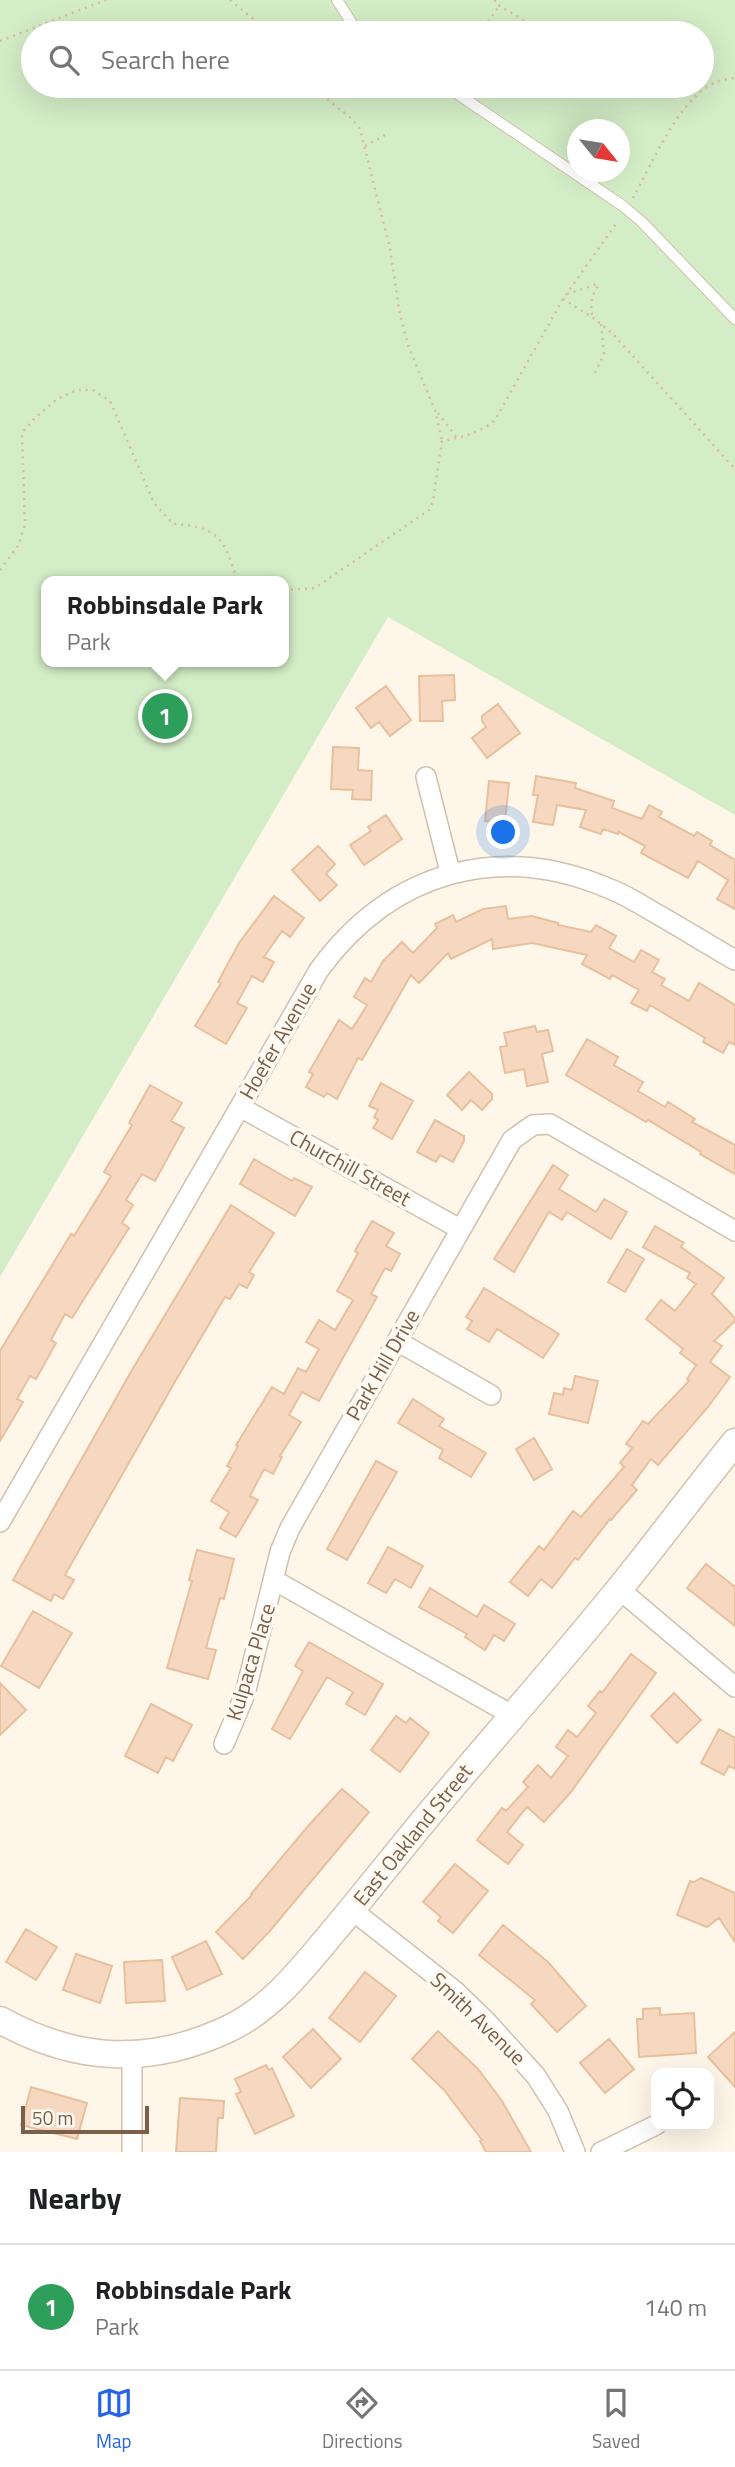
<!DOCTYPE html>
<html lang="en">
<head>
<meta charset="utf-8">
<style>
	:root { --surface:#fff; --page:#f6f6f6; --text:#202124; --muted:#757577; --line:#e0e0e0; --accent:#2563eb }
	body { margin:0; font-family:"Titillium Web",sans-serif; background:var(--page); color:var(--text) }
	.controls { position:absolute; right:21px; bottom:21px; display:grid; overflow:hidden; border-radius:14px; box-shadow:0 7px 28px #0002 }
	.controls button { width:63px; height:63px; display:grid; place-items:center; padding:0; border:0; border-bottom:2px solid var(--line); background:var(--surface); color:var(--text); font:35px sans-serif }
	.compass { position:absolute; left:567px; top:119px; width:63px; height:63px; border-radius:50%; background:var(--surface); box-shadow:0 7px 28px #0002; rotate:120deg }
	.scale { position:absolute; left:21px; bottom:18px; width:128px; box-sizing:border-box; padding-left:7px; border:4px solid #7a5f4a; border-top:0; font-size:19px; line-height:24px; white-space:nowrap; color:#7a5f4a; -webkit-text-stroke:5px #fffaf1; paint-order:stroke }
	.you { position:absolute; left:504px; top:833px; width:24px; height:24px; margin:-18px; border:5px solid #fff; border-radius:50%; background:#1a73e8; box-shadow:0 0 0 10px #1a73e833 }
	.badge { display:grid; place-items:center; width:46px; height:46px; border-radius:50%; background:var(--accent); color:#fff; font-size:23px; font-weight:700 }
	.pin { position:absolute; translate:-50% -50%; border:4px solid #fff; box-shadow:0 2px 7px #0006 }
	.popup { position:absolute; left:41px; top:576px; width:248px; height:91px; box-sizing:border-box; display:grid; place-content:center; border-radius:14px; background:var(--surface); filter:drop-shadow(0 2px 5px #0005); font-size:23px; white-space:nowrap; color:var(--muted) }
	.popup b { font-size:26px; color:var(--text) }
	.popup::after { content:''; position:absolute; left:50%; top:100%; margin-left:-14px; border:14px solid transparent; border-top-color:var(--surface) }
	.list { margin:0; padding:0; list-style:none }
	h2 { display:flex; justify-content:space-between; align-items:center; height:91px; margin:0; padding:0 28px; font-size:30px }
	h2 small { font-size:23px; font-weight:400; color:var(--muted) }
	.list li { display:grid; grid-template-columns:46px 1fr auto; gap:21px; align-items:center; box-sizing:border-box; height:126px; padding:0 28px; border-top:2px solid var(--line) }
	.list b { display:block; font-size:26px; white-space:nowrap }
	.list p { margin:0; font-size:23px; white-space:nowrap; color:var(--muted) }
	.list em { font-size:23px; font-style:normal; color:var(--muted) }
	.icon { flex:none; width:38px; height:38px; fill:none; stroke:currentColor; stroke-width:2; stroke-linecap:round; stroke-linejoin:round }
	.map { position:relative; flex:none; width:735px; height:2152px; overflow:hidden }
	.search { position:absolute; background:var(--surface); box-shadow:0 7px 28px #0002; left:21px; right:21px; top:21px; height:77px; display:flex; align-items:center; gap:18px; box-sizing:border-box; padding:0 24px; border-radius:38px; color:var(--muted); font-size:26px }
	.sheet { height:217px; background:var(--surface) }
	nav { display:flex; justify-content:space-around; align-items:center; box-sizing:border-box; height:98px; border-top:2px solid var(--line); background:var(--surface); font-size:19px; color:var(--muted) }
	nav a { display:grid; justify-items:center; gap:4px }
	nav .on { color:var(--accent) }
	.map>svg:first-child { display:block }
	.green { fill:#d3edc6; fill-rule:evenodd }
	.building { fill:#f5d8bf; stroke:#e8c09e; stroke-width:2 }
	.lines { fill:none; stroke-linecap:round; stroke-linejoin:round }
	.lane-casing { stroke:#d1c0ad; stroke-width:12 }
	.street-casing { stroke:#d1c0ad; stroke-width:22 }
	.secondary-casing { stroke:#d7c2ad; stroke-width:29 }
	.path { stroke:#dbbba1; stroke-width:2.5; stroke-dasharray:2 5; stroke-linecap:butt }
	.lane { stroke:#fff; stroke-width:10 }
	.street { stroke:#fff; stroke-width:19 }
	.secondary { stroke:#fff; stroke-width:26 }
	.labels { text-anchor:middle; stroke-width:7; stroke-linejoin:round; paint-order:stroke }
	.street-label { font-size:21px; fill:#7a5f4a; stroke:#fffaf1 }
</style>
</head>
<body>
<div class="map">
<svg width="735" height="2152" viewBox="0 0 735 2152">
	<rect width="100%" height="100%" fill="#fef7e9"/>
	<path class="green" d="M0 0H735V815L388 617 0 1277ZM33 33H702V86H33ZM578 130H620V172H578ZM46 581H284V662H46Z"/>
	<path class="building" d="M454 675 455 700 442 701 443 721H420L419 676Z
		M386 686 411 720 390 736 379 722 371 728 356 708Z
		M498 704 520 733 487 758 472 738 486 727 482 721V716Z
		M333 747 359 748 358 770 372 771 371 800 352 799 353 790 331 789Z
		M536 776 576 783 575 788 614 801 612 808 642 819 649 805 662 812 659 817 694 836 697 832 712 841 710 845 735 860V909L717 899 728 880 698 861 688 878 641 853 645 846 619 832 618 834 603 829 601 834 580 827 586 810 557 805 553 825 533 822 538 795H533Z
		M489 781 509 783 505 823 485 821Z
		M386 815 402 839 364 865 350 845 371 831 368 827Z
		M318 846 335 864 326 874 337 885 320 901 292 870Z
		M274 896 304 918 290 937 282 931 264 957 274 962 263 982 252 976 237 1003 247 1008 226 1044 195 1026 221 983 218 982 239 943Z
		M506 906 508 919 532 916 558 923V925L591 932 596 925 616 936 609 948 634 962 641 950 659 960 652 972 665 979 661 985 689 1001 699 983 735 1005V1045L729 1042 723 1053 703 1042 705 1038 650 1005 647 1011 631 1003 639 990 612 975 610 979 582 964 587 955 532 943 493 949 492 939 451 959 448 953 419 983 411 975 362 1060 358 1058 337 1099 327 1093 324 1097 306 1087 313 1074 309 1072 339 1020 352 1029 367 1005 354 997 365 978 371 982 383 961 402 942 413 953 437 928 435 924 453 915 456 922 483 909Z
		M535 1026 537 1032 548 1030 553 1051 542 1054 548 1082 527 1086 524 1069 505 1073 500 1047 507 1046 504 1033Z
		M587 1039 618 1057 614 1065 643 1082 638 1091 665 1107 668 1102 695 1119 692 1122 735 1145V1174L700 1154 701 1152 648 1120 646 1122 566 1075Z
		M469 1072 492 1094V1099L482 1110 471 1100 462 1110 447 1095Z
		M381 1083 413 1101 392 1139 373 1128 378 1120 374 1117 378 1110 369 1106Z
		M150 1085 182 1103 171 1121 184 1128 155 1181 142 1174 126 1200 133 1205 122 1223 129 1228 72 1318 65 1314 51 1340 56 1343 36 1379 30 1376 17 1399 23 1402 0 1441V1351L71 1234 74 1236 111 1176 104 1172 132 1125 129 1123Z
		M435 1120 464 1136V1141L453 1162 440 1155 436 1162 417 1152Z
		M254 1159 292 1181 294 1178 312 1187 295 1216 240 1184Z
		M553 1165 568 1175 559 1189 596 1212 604 1199 627 1212 611 1239 567 1212 562 1220 549 1212 514 1272 494 1259Z
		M231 1205 274 1233 249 1272 254 1275 247 1288 239 1284 230 1299 225 1297 176 1380 65 1575 74 1580 63 1599 54 1594 51 1601 13 1580 132 1370Z
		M372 1221 394 1233 386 1246 400 1254 391 1271 385 1268 371 1294 377 1297 319 1401 302 1392 289 1415 301 1422 280 1456 282 1457 273 1474 264 1469 250 1496 258 1500 236 1537 220 1528 229 1512 211 1501 231 1468 227 1466 238 1446 236 1445 272 1387 284 1394 298 1368 306 1372 319 1349 306 1342 319 1320 335 1330 353 1300 337 1291 358 1253 355 1251Z
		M655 1226 684 1243 681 1247 724 1278 712 1294 735 1318V1321L714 1341 722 1346 710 1362 730 1377 708 1407 658 1465 651 1459 632 1485 637 1490 611 1520 610 1519 578 1560 575 1558 552 1588 541 1579 528 1596 510 1582 539 1546 544 1550 573 1511 581 1517 624 1467 620 1463 632 1448 626 1444 643 1421 648 1424 689 1381 687 1379 696 1365 680 1353 683 1349 646 1319 661 1300 675 1311 696 1284 687 1278 690 1273 643 1247Z
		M627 1249 644 1259 625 1292 608 1282Z
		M484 1288 559 1334 543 1358 497 1329 489 1342 467 1329 472 1321 466 1317Z
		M575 1376 598 1381 588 1423 549 1414 554 1393 563 1395 564 1388 572 1390Z
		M413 1399 444 1419 439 1426 486 1453 471 1477 439 1458 443 1450 398 1423Z
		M534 1438 552 1469 534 1480 516 1449Z
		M376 1461 397 1472 347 1560 327 1549Z
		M388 1547 423 1566 411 1588 395 1579 386 1593 368 1583Z
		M197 1550 234 1559 224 1599 220 1598 206 1648 216 1650 208 1679 167 1668 192 1581 189 1580Z
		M706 1564 735 1587V1626L687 1588Z
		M430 1588 477 1617 484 1605 515 1624 504 1641 494 1635 485 1650 465 1637 467 1634 419 1607Z
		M33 1611 72 1633 39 1688 1 1666Z
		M309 1642 383 1684 365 1715 346 1704 353 1692 327 1677 290 1739 272 1729 303 1671 295 1666Z
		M631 1654 656 1673 571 1792 544 1822 527 1807 507 1832 523 1845 508 1864 477 1840 502 1808 506 1811 528 1787 523 1782 538 1765 551 1778 568 1756 556 1747 568 1730 577 1737 596 1713 588 1706 600 1691 602 1693Z
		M0 1683 26 1710 0 1735Z
		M674 1693 701 1720 677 1743 651 1716Z
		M151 1704 192 1725 173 1761 166 1757 158 1773 125 1756Z
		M396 1716 406 1723 410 1718 429 1733 400 1772 371 1750Z
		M719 1729 735 1738V1769L729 1766 724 1775 701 1763Z
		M342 1789 369 1812 269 1932 243 1959 216 1932 252 1895 251 1894 309 1825Z
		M455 1864 488 1891 453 1933 438 1921 441 1917 423 1902Z
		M701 1878 735 1893V1942L719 1918 707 1927 677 1915 690 1881 694 1882Z
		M503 1925 548 1962 586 2006 557 2032 531 2004 535 2000 479 1955Z
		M26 1929 57 1947 36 1980 6 1962Z
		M206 1941 222 1974 187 1990 172 1957Z
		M76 1954 112 1966 100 2003 63 1990Z
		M162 1960 165 2001 126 2003 124 1962Z
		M365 1972 396 1996 360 2042 329 2018Z
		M660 2008V2015L694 2013 696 2053 639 2057 637 2019H643V2009Z
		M313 2029 341 2059 311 2088 283 2057Z
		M438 2031 478 2069 502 2101 531 2152H486L480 2141 482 2140 444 2090 412 2059Z
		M735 2032V2087L708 2057Z
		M609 2039 634 2069 605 2093 580 2063Z
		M266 2065 269 2070 272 2068 294 2116 255 2134 236 2094 241 2092 235 2079Z
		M31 2087 87 2103 77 2139 21 2125Z
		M180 2098 224 2101 223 2118H218L216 2152H176Z"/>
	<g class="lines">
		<defs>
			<path id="lane" d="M337 0 353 25 363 33
				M446 86 623 206 642 222 735 319"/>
			<path id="street" d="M426 777 450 872
				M240 1107 460 1229
				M397 1341 491 1395
				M0 1522 319 970C392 870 502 840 615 891 629 897 643 906 657 914 683 929 709 945 735 960
				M274 1580 512 1715
				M619 1589 735 1687
				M224 1744 245 1694 280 1552 290 1528 512 1140 533 1125 550 1124 735 1231
				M352 1910 455 1991 485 2020 536 2076 558 2111 575 2152
				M132 2152V2056
				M601 2152 656 2125"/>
			<path id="secondary" d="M0 2020C76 2062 149 2066 228 2029 271 2009 302 1969 332 1933 364 1895 394 1857 426 1818 490 1741 557 1666 620 1588 659 1540 696 1490 735 1442"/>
		</defs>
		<use href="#lane" class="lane-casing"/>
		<use href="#street" class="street-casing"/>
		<use href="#secondary" class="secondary-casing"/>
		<path class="path" d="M230 0 258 23 266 33
			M495 0V3L531 25 533 33
			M480 33 499 6
			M0 41 106 0
			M311 86 351 118 360 129 390 249 400 315 409 348 435 410 442 441
			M365 146 387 134
			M633 198C652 164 678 100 714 83 720 80 728 79 735 78
			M567 294 600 283
			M563 299 592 317 613 334 735 469
			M592 315C590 301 592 295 600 283
			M595 373 604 354 601 323
			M438 413 457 438
			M0 570 18 546 25 525 22 433 34 419 57 399 76 390H93L110 401 154 503 173 524C221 527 223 539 238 581
			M284 590 315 588 429 510 433 501 442 441C462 437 480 433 495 420L563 299 618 221"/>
		<use href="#lane" class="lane"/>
		<use href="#street" class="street"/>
		<use href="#secondary" class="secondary"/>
	</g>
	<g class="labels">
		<g class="street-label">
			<text transform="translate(278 1041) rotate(-60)" y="7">Hoefer Avenue</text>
			<text transform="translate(350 1168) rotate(29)" y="7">Churchill Street</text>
			<text transform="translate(383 1365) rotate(-60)" y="7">Park Hill Drive</text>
			<text transform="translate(251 1662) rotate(-73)" y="7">Kulpaca Place</text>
			<text transform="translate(413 1835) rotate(-51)" y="7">East Oakland Street</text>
			<text transform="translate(478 2019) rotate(44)" y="7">Smith Avenue</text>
		</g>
	</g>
</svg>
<div class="controls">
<button><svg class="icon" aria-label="locate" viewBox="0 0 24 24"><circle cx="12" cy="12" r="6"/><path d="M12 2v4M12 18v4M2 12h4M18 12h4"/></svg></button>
</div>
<svg class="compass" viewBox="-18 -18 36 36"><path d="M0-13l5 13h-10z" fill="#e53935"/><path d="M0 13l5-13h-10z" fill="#757577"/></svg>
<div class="scale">50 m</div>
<div class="you"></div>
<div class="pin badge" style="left:165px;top:716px;background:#2e9e5b">1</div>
<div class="popup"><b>Robbinsdale Park</b>Park</div>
<div class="search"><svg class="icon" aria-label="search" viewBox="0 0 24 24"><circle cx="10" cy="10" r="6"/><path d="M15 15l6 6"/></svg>Search here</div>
</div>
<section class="sheet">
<h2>Nearby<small></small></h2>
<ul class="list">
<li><span class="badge" style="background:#2e9e5b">1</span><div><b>Robbinsdale Park</b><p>Park</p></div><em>140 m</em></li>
</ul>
</section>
<nav>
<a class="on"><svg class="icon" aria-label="map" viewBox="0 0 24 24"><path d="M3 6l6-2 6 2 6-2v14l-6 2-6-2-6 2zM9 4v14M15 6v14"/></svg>Map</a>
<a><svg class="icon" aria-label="directions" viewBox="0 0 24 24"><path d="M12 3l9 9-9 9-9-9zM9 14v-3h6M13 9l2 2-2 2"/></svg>Directions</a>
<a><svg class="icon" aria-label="saved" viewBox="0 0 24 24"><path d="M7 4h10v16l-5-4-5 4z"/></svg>Saved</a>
</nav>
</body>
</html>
